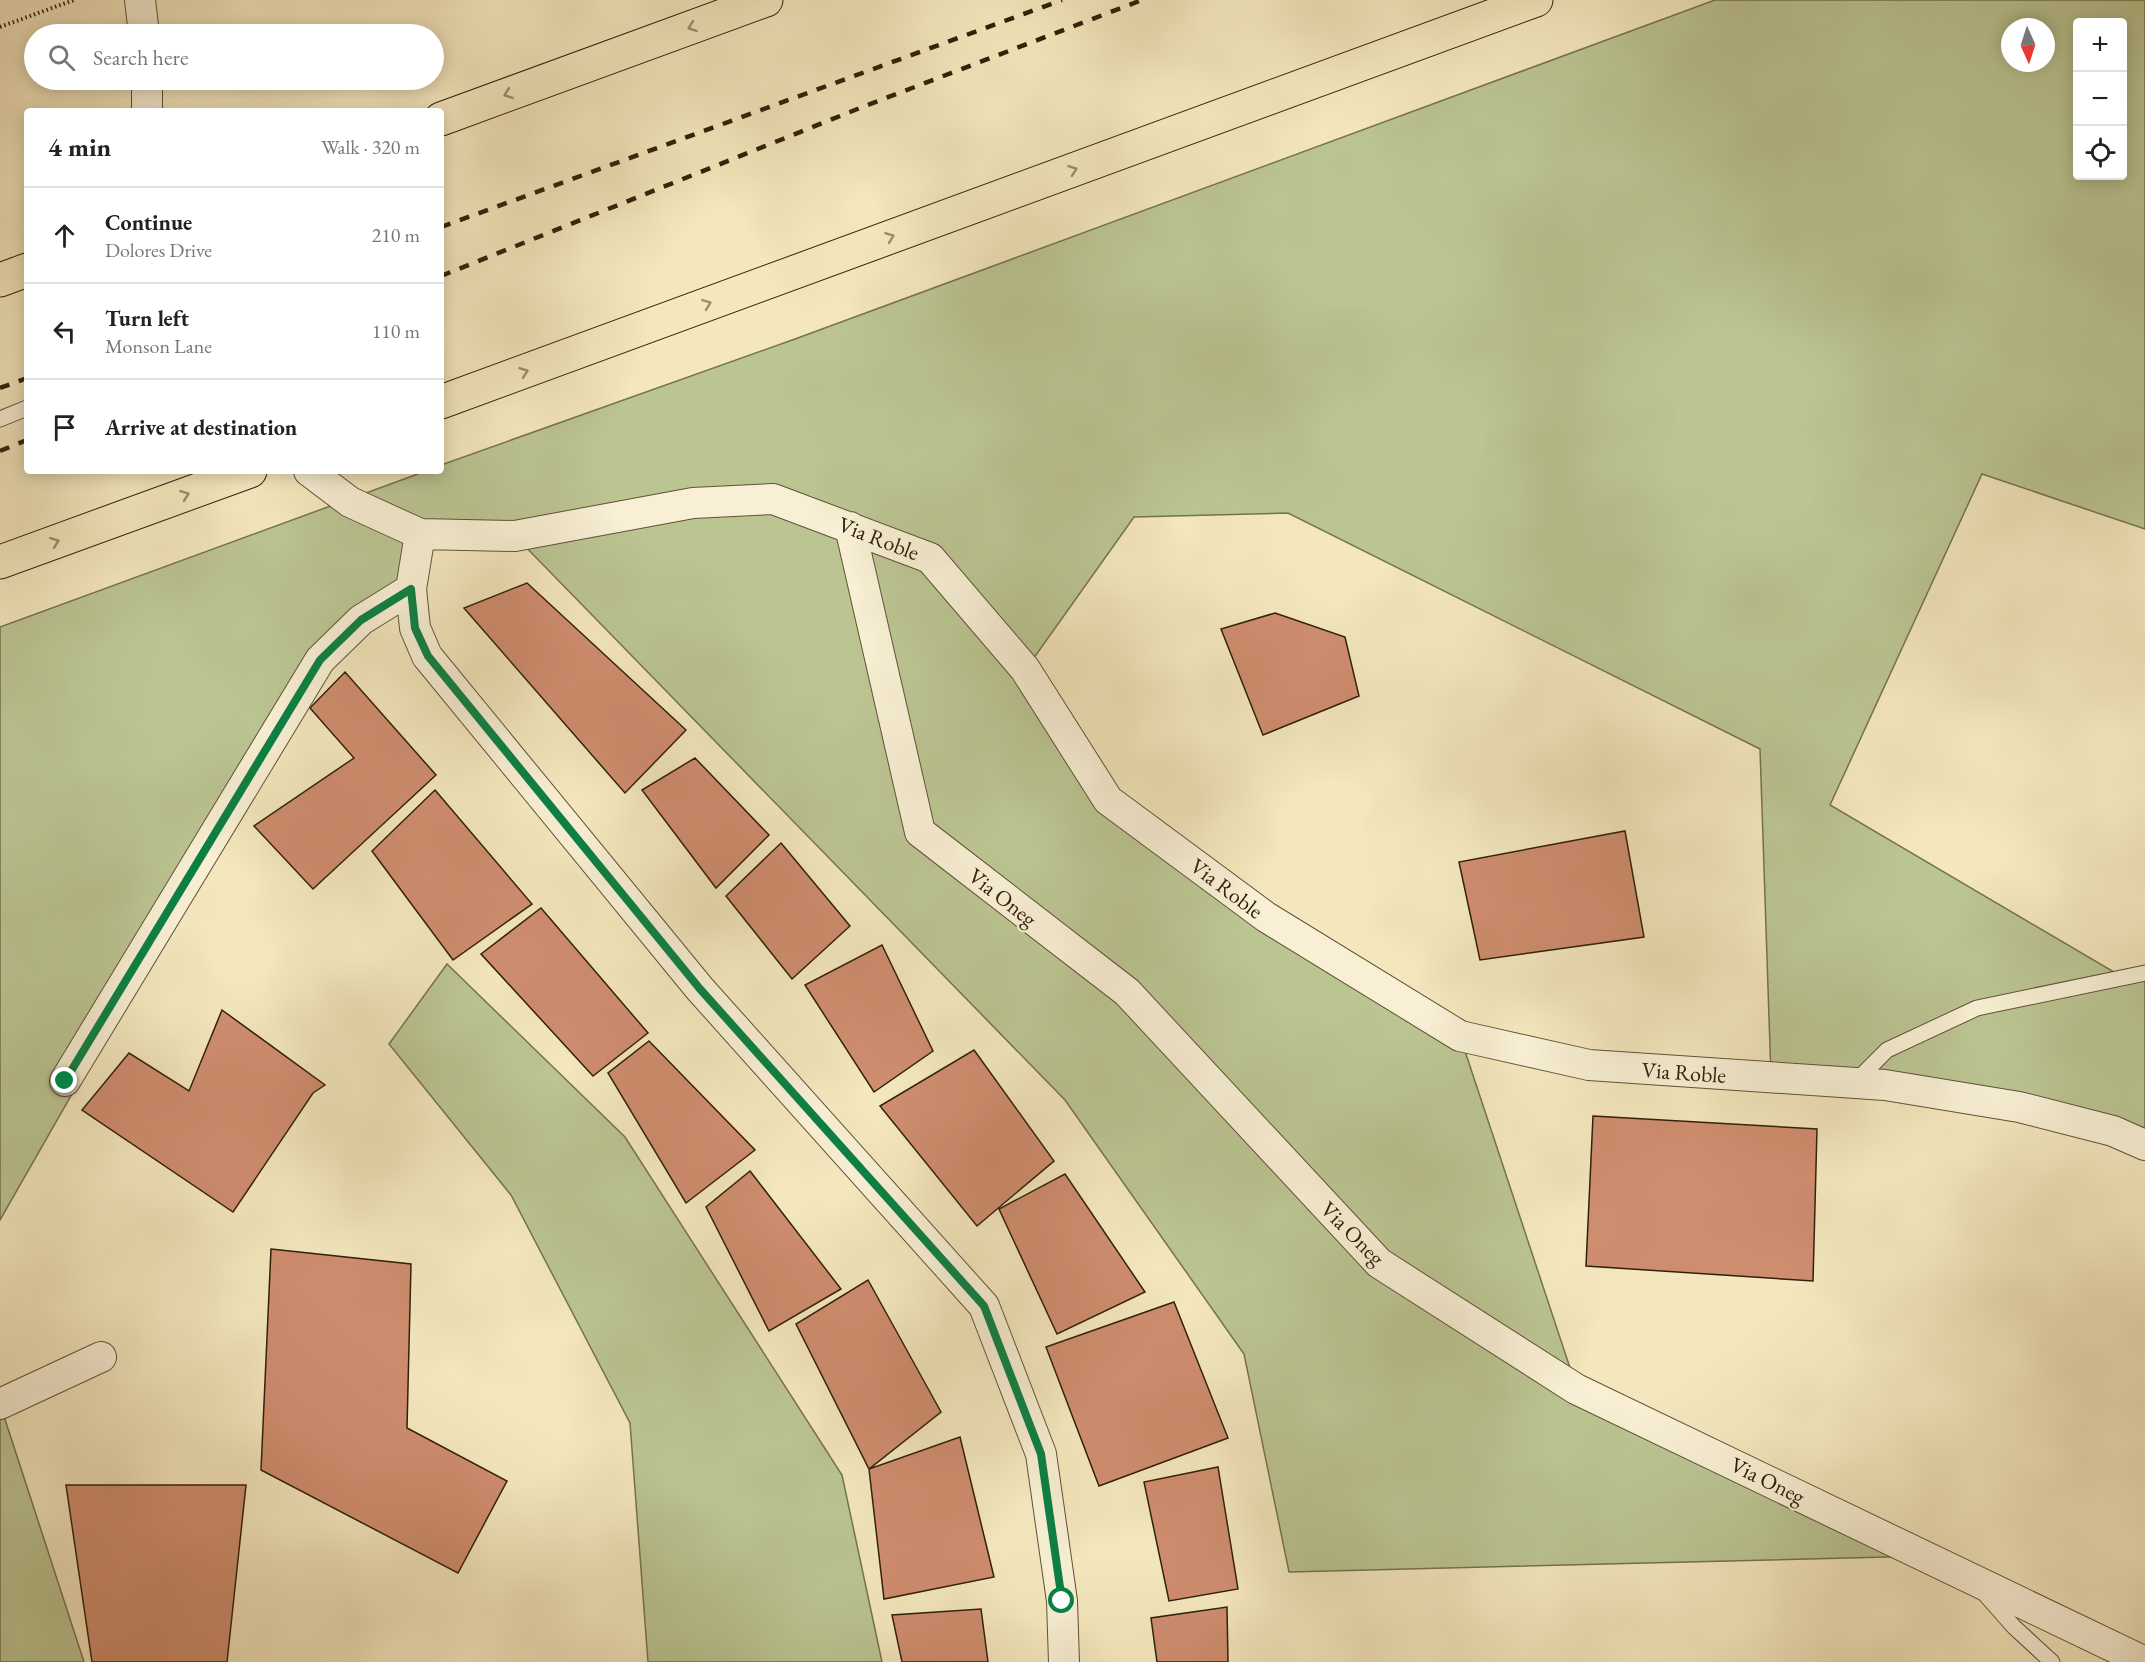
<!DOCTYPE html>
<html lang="en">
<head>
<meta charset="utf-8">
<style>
	:root { --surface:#fff; --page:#f2f2f2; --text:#222; --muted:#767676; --line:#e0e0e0 }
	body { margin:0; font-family:"EB Garamond",serif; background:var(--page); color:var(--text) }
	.controls { position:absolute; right:18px; top:18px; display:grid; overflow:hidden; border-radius:6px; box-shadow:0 3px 15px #0003 }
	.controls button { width:54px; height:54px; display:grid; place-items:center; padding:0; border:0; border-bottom:2px solid var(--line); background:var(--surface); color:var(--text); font:30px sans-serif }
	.compass { position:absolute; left:2001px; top:18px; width:54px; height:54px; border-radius:50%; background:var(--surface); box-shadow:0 3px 15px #0003; rotate:177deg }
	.stop { position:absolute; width:18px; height:18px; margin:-14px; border:4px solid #0b8043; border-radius:50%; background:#fff }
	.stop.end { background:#0b8043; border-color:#fff; box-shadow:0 2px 6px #0008 }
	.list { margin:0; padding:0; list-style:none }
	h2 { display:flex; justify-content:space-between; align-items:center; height:78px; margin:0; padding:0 24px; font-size:26px }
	h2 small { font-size:20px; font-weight:400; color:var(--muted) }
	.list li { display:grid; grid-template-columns:39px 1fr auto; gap:18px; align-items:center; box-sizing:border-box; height:96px; padding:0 24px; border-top:2px solid var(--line) }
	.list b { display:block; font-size:22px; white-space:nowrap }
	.list p { margin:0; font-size:20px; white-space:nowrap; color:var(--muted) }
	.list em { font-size:20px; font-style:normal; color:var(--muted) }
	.icon { flex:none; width:33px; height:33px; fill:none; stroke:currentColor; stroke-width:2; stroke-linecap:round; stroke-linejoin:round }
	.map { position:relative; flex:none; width:2145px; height:1662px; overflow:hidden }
	.search { position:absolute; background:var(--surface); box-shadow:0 3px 15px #0003; left:24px; top:24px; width:420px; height:66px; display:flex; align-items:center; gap:15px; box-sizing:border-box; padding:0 21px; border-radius:33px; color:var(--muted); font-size:22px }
	.panel { position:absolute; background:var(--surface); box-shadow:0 3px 15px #0003; left:24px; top:108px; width:420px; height:366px; border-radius:6px }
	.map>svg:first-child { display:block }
	.green { fill:#bbc592; stroke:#75724e; stroke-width:1.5; fill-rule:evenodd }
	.building { fill:#cf8d6f; stroke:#2f200a; stroke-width:1.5 }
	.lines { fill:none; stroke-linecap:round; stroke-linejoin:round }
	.lane-casing { stroke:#605237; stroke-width:17 }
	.street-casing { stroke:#605237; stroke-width:32 }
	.highway-casing { stroke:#2f200a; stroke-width:35 }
	.path { stroke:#2f200a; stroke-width:4; stroke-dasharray:1.5 3; stroke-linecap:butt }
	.lane { stroke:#f8efd4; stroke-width:15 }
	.street { stroke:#f8efd4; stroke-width:30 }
	.highway { stroke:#f4e7bd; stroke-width:33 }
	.rail { stroke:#2f200a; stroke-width:4.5; stroke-dasharray:10 10; stroke-linecap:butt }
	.oneway { stroke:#9b8d6c }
	.route { stroke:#0b8043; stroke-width:8 }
	.labels { text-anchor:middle; stroke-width:4.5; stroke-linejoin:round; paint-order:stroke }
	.street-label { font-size:22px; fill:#2f200a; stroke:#f8efd4 }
</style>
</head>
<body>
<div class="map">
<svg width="2145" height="1662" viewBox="0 0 2145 1662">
	<rect width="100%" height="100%" fill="#f4e7bd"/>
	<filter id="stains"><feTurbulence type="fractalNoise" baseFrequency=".00333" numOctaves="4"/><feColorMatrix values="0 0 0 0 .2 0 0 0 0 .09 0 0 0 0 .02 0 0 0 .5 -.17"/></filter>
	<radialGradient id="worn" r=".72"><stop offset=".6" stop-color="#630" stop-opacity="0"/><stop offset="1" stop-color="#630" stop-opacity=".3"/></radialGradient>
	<path class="green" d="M1715 0H2145V529L1982 474 1830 805 2124 978 2145 973V1145L1771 1077 1760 749 1288 513 1134 517 1026 669 1108 800 1460 1036 1577 1389 1926 1556 1289 1572 1244 1354 1065 1100 515 536 418 546 409 598 320 660 0 1220V627L426 471H441V465L795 339ZM2078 22H2122V176H2078ZM2010 27H2046V63H2010Z
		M447 964 625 1137 842 1475 882 1662H648L630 1423 511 1195 389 1044Z
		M0 1404 84 1662H0Z"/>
	<path class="building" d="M527 583 686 730 625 793 464 608Z
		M1275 613 1345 637 1359 696 1263 735 1221 629Z
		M345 672 436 775 313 889 254 826 354 758 310 708Z
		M695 758 769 835 716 888 642 790Z
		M435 790 532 904 453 960 372 851Z
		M1625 831 1644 937 1480 960 1459 862Z
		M781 843 850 926 792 979 726 896Z
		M541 908 648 1033 593 1076 481 954Z
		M882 945 933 1051 874 1092 805 985Z
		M222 1010 325 1085 313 1093 233 1212 82 1110 129 1053 189 1091Z
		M649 1041 755 1150 686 1203 608 1073Z
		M974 1050 1054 1161 977 1226 880 1106Z
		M1593 1116 1817 1129 1813 1281 1586 1266Z
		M750 1171 841 1289 769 1331 706 1207Z
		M1065 1174 1145 1292 1057 1334 999 1209Z
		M271 1249 411 1264 407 1428 507 1481 458 1573 261 1470Z
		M868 1280 941 1412 869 1469 796 1324Z
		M1174 1302 1228 1438 1099 1486 1046 1347Z
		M960 1437 994 1577 884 1599 869 1469Z
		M1218 1467 1238 1589 1169 1601 1144 1482Z
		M66 1485H246L227 1662H92Z
		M1227 1607 1228 1662H1157L1151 1618Z
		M981 1609 988 1662H902L892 1615Z"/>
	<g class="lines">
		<defs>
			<path id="lane" d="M0 419 27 408
				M1854 1083 1887 1050 1977 1008 2145 973
				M1984 1593 2014 1627 2052 1662"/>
			<path id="street" d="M140 0 144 34
				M147 111V80
				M309 471 350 502 420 534 515 536 693 503 773 499 930 558 1025 669 1108 800 1266 917 1460 1036 1589 1065 1885 1085 2019 1107 2113 1131 2145 1145
				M850 527 920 832 1127 992 1379 1263 1576 1389 2145 1662
				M420 534 411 589 415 628 427 656 700 989 984 1306 1041 1454 1062 1601 1064 1662
				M65 1081 320 660 361 620 411 589
				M0 1404 101 1357"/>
			<path id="highway" d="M441 119 766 0
				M0 280 27 270
				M441 402 1536 0
				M0 562 250 471"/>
		</defs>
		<use href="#lane" class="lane-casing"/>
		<use href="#street" class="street-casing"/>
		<use href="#highway" class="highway-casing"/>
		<path class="path" d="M0 27 74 0"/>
		<use href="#lane" class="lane"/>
		<use href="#street" class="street"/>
		<use href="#highway" class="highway"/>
		<path class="rail" d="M441 227 1062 0
			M441 276 865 106 1142 0
			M0 388 27 378
			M0 451 27 440"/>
	</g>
	<defs><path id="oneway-chevron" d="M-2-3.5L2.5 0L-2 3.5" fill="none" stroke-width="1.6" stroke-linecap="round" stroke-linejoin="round" transform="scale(1.5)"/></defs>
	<g class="oneway">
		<use href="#oneway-chevron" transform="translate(692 27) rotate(160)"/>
		<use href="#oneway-chevron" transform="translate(508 94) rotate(160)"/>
		<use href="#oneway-chevron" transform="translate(1073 170) rotate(-20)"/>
		<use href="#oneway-chevron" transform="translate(890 237) rotate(-20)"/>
		<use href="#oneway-chevron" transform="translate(707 304) rotate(-20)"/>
		<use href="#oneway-chevron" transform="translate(524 372) rotate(-20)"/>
		<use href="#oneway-chevron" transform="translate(185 495) rotate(-20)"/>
		<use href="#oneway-chevron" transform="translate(55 542) rotate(-20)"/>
	</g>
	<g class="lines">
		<path class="route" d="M65 1081 320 660 361 620 411 589 415 628 428 656 700 989 984 1306 1041 1454 1062 1601"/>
	</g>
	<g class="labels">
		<g class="street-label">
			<text transform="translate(879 538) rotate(21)" y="8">Via Roble</text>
			<text transform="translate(1227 888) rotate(37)" y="8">Via Roble</text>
			<text transform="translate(1003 897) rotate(38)" y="8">Via Oneg</text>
			<text transform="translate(1684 1072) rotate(4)" y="8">Via Roble</text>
			<text transform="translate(1353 1233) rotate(45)" y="8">Via Oneg</text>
			<text transform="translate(1768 1480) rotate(26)" y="8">Via Oneg</text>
		</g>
	</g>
	<rect width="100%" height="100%" filter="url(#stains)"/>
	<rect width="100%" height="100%" fill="url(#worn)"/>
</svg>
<div class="controls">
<button>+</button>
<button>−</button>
<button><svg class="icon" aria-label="locate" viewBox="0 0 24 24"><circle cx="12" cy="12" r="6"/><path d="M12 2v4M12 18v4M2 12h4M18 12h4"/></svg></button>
</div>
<svg class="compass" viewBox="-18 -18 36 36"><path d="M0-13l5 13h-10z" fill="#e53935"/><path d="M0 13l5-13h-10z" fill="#767676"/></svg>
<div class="stop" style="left:1062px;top:1601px"></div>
<div class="stop end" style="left:65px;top:1081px"></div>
<div class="search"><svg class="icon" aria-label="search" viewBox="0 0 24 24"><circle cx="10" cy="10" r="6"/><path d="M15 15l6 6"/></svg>Search here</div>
<section class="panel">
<h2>4 min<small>Walk · 320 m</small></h2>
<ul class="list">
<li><svg class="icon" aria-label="ahead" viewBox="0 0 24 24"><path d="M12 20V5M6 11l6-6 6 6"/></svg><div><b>Continue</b><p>Dolores Drive</p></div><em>210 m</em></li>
<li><svg class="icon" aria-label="left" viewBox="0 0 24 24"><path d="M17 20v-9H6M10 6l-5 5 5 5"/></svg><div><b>Turn left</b><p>Monson Lane</p></div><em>110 m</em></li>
<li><svg class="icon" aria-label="arrive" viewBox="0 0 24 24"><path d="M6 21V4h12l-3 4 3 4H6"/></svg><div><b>Arrive at destination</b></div></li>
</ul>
</section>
</div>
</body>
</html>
